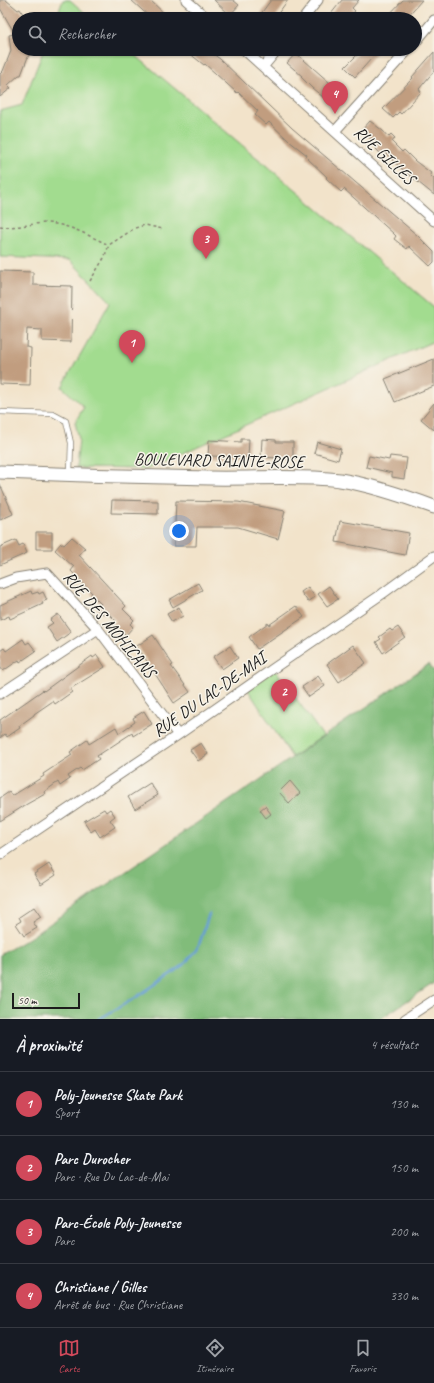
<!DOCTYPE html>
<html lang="fr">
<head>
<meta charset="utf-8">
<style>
	:root { --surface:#171b24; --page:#20242c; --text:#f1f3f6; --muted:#9ea1a6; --line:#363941; --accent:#d1495b }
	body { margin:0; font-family:Caveat,sans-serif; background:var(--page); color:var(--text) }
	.scale { position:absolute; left:12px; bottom:10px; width:68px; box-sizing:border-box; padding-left:4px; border:2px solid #1c1c1c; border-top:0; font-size:11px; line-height:14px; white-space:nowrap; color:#1c1c1c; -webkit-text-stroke:3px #f7f3e8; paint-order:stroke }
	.you { position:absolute; left:179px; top:531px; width:14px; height:14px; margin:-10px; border:3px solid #fff; border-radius:50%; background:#1a73e8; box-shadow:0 0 0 6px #1a73e833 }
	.badge { display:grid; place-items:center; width:26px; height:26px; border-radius:50%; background:var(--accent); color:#fff; font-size:13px; font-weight:700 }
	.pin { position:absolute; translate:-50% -33px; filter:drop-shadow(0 1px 2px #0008) }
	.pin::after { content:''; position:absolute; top:21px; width:14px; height:12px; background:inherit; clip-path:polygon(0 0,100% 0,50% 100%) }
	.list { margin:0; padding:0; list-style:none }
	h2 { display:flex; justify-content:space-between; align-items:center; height:52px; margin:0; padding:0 16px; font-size:17px }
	h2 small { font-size:13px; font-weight:400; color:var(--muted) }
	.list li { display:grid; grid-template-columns:26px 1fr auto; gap:12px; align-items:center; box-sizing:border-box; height:64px; padding:0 16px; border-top:1px solid var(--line) }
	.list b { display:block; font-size:15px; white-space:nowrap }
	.list p { margin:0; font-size:13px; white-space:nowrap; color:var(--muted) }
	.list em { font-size:13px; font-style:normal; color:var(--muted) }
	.icon { flex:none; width:22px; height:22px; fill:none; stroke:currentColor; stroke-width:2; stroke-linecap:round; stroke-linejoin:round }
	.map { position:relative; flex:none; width:434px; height:1019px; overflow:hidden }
	.search { position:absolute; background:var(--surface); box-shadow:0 1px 3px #0004; left:12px; right:12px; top:12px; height:44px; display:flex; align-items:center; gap:10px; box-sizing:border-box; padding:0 14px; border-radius:22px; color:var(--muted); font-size:15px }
	.sheet { height:308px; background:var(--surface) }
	nav { display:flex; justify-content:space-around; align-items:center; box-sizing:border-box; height:56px; border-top:1px solid var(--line); background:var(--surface); font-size:11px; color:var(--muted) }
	nav a { display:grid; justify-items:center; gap:2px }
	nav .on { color:var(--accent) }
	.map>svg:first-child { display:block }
	.green { fill:#a2dc8f; stroke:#5f7c56 }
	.forest { fill:#81bc7a; stroke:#4e6c4b }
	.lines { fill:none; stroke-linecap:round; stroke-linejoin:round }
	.stream { stroke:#669ed4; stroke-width:2.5 }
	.building { fill:#c19d7f }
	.lane-casing { stroke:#878073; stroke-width:6 }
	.street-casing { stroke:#878073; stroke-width:11 }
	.secondary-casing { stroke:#878073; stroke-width:15 }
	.path { stroke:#878073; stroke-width:1.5; stroke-dasharray:3 3; stroke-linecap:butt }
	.lane { stroke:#fff; stroke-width:4.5 }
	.street { stroke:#fff; stroke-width:9 }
	.secondary { stroke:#fff; stroke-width:13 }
	.labels { text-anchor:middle; stroke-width:3; stroke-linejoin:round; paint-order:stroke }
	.street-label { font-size:17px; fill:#1c1c1c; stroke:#f7f3e8 }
</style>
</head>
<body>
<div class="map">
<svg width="434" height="1019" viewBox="0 0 434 1019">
	<rect width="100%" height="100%" fill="#f7f3e8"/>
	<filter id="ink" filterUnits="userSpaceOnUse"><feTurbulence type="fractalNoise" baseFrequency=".025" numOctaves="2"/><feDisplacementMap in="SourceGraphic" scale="8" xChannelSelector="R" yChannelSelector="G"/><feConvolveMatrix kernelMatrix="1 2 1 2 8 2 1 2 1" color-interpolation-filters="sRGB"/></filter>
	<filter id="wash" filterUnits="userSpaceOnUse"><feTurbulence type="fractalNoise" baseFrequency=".012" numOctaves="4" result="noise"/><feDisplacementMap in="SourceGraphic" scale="16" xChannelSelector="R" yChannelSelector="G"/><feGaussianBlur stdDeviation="0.9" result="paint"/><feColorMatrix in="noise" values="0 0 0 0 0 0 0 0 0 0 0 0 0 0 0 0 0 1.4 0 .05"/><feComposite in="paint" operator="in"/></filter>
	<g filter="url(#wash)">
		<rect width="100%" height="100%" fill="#f2e3ca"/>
		<path class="green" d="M63 0H70L92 19H56Z
			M44 49H128L434 307V341L147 469 76 468 79 439 75 422 84 407 62 387 110 302 70 260 0 257V111L22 105Z
			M274 668 323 736 292 757 246 687Z"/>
		<path class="forest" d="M429 664 434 671V983L380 1019H0V955L29 938Z"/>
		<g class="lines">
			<path class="stream" d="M99 1019 135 998 184 965 199 945 209 914"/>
		</g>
		<g id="blocks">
			<path class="building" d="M0 0H6L18 10 20 9 26 19H19V49H31L21 75H19L8 85 11 88 0 97V74L3 71 11 51 9 35 15 34 0 8Z
				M131 0H150L170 19H152Z
				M214 0H233L239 5 230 15Z
				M271 0H288L274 19H257Z
				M342 0H359L352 8 355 11 347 19H327Z
				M403 0H422L405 19H385Z
				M184 49H206L220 59 292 128 418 236 434 252V262L430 266 409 246 407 249 394 239 396 236 394 234 344 189 341 192 326 178 327 177 306 157 307 155 289 141 269 122 266 125 255 115 258 111 238 92 237 93 205 64 204 65Z
				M363 49H380L355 77 345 67Z
				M434 52V71L419 89 421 92 401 114 399 112 393 118 383 109 413 78 412 77Z
				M296 53 338 90 329 102 312 88 301 77 302 76 287 63Z
				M370 121 383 131 388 137 391 134 395 138 392 142 402 152 404 150 415 161 431 173 430 175 434 179V195L402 169 383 151 381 154 376 149 379 145 361 131Z
				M0 271 33 272V285L72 286 71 342 42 341V330L27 329 26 347 31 348 30 385 0 384Z
				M434 359V386L395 402 385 379Z
				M434 403V430L421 419Z
				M241 439H249L248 457 208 456 209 440 241 442Z
				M262 439 276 440V442H293V459L261 457Z
				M317 442 341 449 338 460 314 453Z
				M369 456 389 460 390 456 407 458 404 479 392 477V473L366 467Z
				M0 484 13 514 0 520Z
				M112 500 158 501V514L111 513Z
				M176 501 238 502 285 511 278 539 238 527H197L196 546H174Z
				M340 521 409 533 405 555 336 542Z
				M36 532H52V549H36Z
				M72 537 85 548 79 555 126 606 123 609 134 620 130 624 133 627 126 635 122 631 120 633 112 624 116 621 106 611 103 614 97 608 101 604 91 594 92 593 71 571 74 567 55 550 61 543 64 545Z
				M16 540 19 546 23 544 27 553 0 565V547Z
				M198 583 202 590 173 607 169 600Z
				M329 586 338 599 327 606 318 594Z
				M308 587 315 597 308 602 301 592Z
				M31 591 32 594 38 592 39 594 43 592 47 600 42 602 43 604 10 619 9 616 0 620V605Z
				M296 606 304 617 257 649 249 637 268 623 269 625Z
				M179 607 183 616 172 622 167 614Z
				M58 614 71 632 57 642 47 627 53 623 50 620Z
				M398 627 405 637 383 653 376 642 381 639 379 637 390 629 392 631Z
				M153 635 173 665 171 666 190 692 174 703 137 646Z
				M23 639 26 644 29 642 36 651 20 662 19 660 3 671 0 667V651L4 648 6 651Z
				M353 645 366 663 339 682 327 664Z
				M230 646 238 658 222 669 213 657Z
				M97 655 105 667 70 689 72 692 55 704 53 701 34 714V715L19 726 20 728 7 737 5 734 0 738V720L43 690 44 691 92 656 93 658Z
				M318 676 325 686 309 697 302 687Z
				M144 711 152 724 133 736 132 733 97 756 99 759 82 770 80 768 68 776 70 779 60 786 58 782 44 792 45 794 27 804 0 821V798L9 792 12 796 44 776 43 774 72 755 70 752 87 740 89 744 116 727 119 733 135 722 133 718Z
				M201 743 208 754 198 761 190 750Z
				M290 781 300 793 289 803 279 792Z
				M150 783 158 795 135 809 128 797Z
				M265 806 271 814 266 818 260 810Z
				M104 809 106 812 110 809 115 816 110 820 115 827 100 837 95 829 91 832 84 821Z
				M49 864 56 875 41 885 34 874Z
				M34 907 41 917 33 922 37 928 24 936 16 924 21 921 19 917Z"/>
		</g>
	</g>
	<g filter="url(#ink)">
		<use href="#blocks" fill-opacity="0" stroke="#878073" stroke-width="1"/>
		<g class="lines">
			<defs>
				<path id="lane" d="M0 412 53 414 66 421 71 443 70 473"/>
				<path id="street" d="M186 0 208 19
					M303 19 318 0
					M415 43 434 20
					M243 49 434 221
					M263 67 278 49
					M335 131 409 49
					M0 584 16 578 47 573 98 629 178 735
					M0 694 98 629
					M0 855 178 735 274 668 382 594 434 556
					M405 1019 434 1000"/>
				<path id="secondary" d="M0 472C70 475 140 477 210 478 253 479 297 475 340 480 372 485 404 496 434 507"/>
			</defs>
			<use href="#lane" class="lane-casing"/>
			<use href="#street" class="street-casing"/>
			<use href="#secondary" class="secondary-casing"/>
			<path class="path" d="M0 226C16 229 31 223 47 223 69 224 89 236 109 245
				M90 281 104 258 109 245 135 228 145 225 163 229"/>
			<use href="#lane" class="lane"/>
			<use href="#street" class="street"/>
			<use href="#secondary" class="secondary"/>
		</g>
	</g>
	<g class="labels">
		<g class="street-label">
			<text transform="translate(385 155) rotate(43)" y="6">RUE GILLES</text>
			<text transform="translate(219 460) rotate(1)" y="6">BOULEVARD SAINTE-ROSE</text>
			<text transform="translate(110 624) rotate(50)" y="6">RUE DES MOHICANS</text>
			<text transform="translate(209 694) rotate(-35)" y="6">RUE DU LAC-DE-MAI</text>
		</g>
	</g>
</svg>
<div class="scale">50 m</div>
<div class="you"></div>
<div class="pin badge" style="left:132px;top:363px">1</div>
<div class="pin badge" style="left:284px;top:712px">2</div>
<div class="pin badge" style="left:206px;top:259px">3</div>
<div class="pin badge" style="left:335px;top:114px">4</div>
<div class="search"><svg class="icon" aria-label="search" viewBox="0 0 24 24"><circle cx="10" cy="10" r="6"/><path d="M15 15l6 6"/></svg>Rechercher</div>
</div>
<section class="sheet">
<h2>À proximité<small>4 résultats</small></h2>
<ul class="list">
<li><span class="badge">1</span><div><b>Poly-Jeunesse Skate Park</b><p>Sport</p></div><em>130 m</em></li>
<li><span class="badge">2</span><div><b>Parc Durocher</b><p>Parc · Rue Du Lac-de-Mai</p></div><em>150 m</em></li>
<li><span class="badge">3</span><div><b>Parc-École Poly-Jeunesse</b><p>Parc</p></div><em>200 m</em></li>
<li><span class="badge">4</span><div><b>Christiane / Gilles</b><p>Arrêt de bus · Rue Christiane</p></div><em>330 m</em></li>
</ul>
</section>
<nav>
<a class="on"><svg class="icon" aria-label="map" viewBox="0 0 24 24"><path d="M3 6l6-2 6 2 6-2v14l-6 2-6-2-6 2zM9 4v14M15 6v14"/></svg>Carte</a>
<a><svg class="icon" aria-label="directions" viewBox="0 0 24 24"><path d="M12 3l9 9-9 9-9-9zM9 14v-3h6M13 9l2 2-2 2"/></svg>Itinéraire</a>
<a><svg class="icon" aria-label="saved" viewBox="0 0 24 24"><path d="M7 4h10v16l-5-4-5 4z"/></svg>Favoris</a>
</nav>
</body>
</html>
